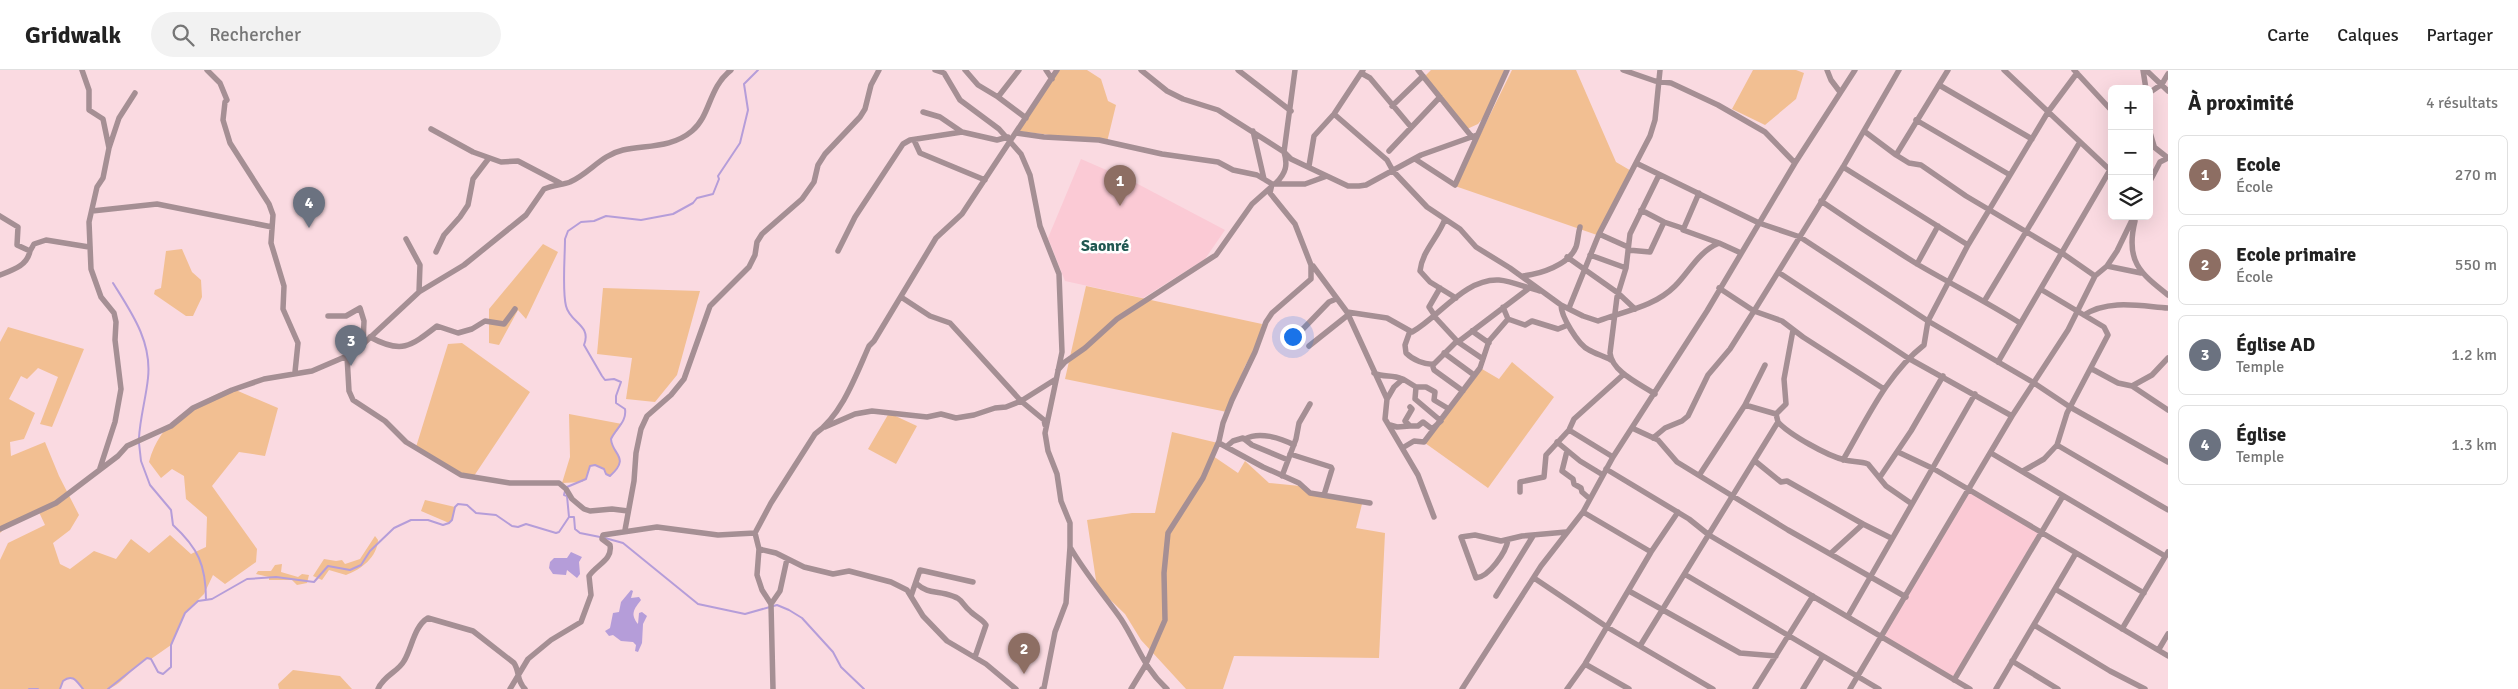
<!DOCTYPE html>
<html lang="fr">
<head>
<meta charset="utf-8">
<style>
	:root { --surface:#fff; --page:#f2f2f2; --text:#222; --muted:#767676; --line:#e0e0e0; --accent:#1a73e8 }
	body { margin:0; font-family:Signika,sans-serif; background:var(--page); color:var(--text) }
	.controls { position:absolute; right:15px; top:15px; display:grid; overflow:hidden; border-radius:8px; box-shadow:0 5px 20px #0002 }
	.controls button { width:45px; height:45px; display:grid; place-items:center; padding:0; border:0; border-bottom:1px solid var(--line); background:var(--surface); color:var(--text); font:25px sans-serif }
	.you { position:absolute; left:1292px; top:266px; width:18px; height:18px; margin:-12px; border:4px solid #fff; border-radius:50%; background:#1a73e8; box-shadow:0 0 0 8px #1a73e833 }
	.badge { display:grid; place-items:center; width:32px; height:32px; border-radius:50%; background:var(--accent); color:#fff; font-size:16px; font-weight:700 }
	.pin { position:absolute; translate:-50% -41px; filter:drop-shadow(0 1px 2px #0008) }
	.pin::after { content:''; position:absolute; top:26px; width:18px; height:15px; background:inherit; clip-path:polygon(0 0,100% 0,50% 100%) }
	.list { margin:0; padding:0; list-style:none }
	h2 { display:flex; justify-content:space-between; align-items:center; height:65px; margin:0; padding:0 20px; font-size:21px }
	h2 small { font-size:16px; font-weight:400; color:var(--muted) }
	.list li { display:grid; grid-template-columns:32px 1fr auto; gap:15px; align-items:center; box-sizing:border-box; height:80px; margin:0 10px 10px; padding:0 10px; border:1px solid var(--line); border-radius:8px }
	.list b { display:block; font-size:19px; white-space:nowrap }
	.list p { margin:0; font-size:16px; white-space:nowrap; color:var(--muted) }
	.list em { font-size:16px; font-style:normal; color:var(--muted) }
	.icon { flex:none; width:28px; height:28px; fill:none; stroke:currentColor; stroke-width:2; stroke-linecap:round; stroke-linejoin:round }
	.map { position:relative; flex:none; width:2168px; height:619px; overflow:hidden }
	header { display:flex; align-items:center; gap:30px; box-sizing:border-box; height:70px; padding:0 25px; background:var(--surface); border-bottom:1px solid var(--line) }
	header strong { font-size:24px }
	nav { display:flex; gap:28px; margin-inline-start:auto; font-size:18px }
	.search { width:350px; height:45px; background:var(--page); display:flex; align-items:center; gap:12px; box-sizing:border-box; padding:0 18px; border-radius:28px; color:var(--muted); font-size:19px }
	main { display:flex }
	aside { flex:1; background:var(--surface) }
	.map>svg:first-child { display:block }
	.built { fill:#fbcad5 }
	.green { fill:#f2bf92 }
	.water { fill:#b59dd9 }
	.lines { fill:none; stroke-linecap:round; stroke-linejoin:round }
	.stream { stroke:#b59dd9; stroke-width:2 }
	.minor { stroke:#a58f94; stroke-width:5.5 }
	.labels { text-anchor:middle; stroke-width:5; stroke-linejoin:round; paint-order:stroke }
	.quarter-label { font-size:16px; font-weight:bold; fill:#205851; stroke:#fff }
</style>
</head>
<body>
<header>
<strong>Gridwalk</strong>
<div class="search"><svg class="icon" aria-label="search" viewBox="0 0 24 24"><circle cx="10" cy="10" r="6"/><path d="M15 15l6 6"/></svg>Rechercher</div>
<nav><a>Carte</a><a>Calques</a><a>Partager</a></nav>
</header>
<main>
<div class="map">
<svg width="2168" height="619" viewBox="0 0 2168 619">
	<rect width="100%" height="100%" fill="#fadae1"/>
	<path class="built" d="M1081 89 1134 112 1225 160 1205 189 1143 228 1065 211 1048 168Z
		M1968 420 2040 460 1951 610 1879 568Z"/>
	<path class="green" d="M1057 0H1087L1101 9 1108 31 1116 35 1107 72 1018 61Z
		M1431 0H1506L1483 48 1478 54 1467 59 1424 7Z
		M1512 0H1576L1616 92 1633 102 1597 165 1455 116Z
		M1753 0H1796L1804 3 1796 29 1765 55 1732 39Z
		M543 174 558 182 526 249 518 240 499 275 489 273V239Z
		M182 179 192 202 201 210 202 227 193 246H186L154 224 155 220 161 218 166 181Z
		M1086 216 1262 254 1259 272 1245 296 1227 342 1065 309Z
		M603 218 700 221 677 305 655 332 626 329 632 288 597 284Z
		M8 257 84 279 52 357 40 354 58 307 38 298 27 309 21 306 9 329 35 343 24 369 10 372 11 386 45 372 59 406 79 445 70 460 53 473 60 494 70 499 94 481 116 489 131 469 149 483 170 465 191 484 206 477 207 447 186 429 184 406 172 399 161 408 149 392C160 350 194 334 231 318L278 338 265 386 239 382 212 416 257 479 256 492 225 514 213 505 204 524 185 543 171 575 151 589 147 588C133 596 123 614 108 619 101 619 90 619 83 619 77 612 73 603 63 611L60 619H0V490L8 473 45 455 38 440 7 456 0 463V272Z
		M462 273 530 322 474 406H466L416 377 448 274Z
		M1512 292 1554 327 1488 418 1425 373 1482 299 1499 309Z
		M889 343 917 356 896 394 868 379Z
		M569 344 622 354 611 369C611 379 619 381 620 394L610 406 606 404 604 399 595 395 590 396 586 409 582 412 562 413 570 387Z
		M1172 362 1218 373 1213 386 1238 403 1245 391 1269 413 1300 416 1311 422 1362 434 1356 458 1385 463 1379 588 1234 586 1223 619H1186L1141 570 1125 544 1097 517 1087 450 1132 443H1155Z
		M425 430 455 437 452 450 449 453 421 441Z
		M375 466 378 470C377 487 362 499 346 505L329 500 322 510 313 506 324 489 336 491 342 490 345 494 360 489Z
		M282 494 281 502 298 507 302 504 309 505 307 513 297 515 292 510H269V507L256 504 258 501H271L275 495Z
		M293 600 340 606 352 619H279L278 614Z"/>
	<path class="water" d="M571 482 582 487 579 492 580 504 577 508 567 500 566 505 553 504 549 498 550 492 554 488H567Z
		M631 520 633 521 631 528 639 527 641 530C634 539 630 544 638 554L639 543 642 542 647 546 643 554 642 573 638 582 635 581 636 575 633 572 621 571 613 565 609 566 605 561 610 558 613 543 619 542 621 532Z"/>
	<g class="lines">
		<path class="stream" d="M113 213C131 242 152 271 148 308 146 328 140 348 139 368
			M139 373 141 391 150 415 171 440 173 455C198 478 206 495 206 530
			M567 417 586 409 590 396 595 395 604 399 606 404 610 406C631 387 612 385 611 369 616 358 627 352 625 339L616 333V326L621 312 614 309 605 310 602 306 584 275C592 255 570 253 566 236 562 220 565 187 565 169L568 161 581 152 594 151 606 146 641 150 673 144 693 133 697 128 713 124 719 109 718 106 740 73 748 40 744 14 758 0
			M565 421 564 425 567 426 569 447
			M605 468 623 473 698 534 745 544 777 535 789 540 802 548 833 582 841 597 864 619
			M29 619H38
			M60 619 63 611C73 603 77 612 83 619
			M108 619 147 588 151 589 158 602 163 604 171 597V575L185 543 198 531 212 529 247 509 276 507 314 512 328 496 350 500 361 495 370 481 394 458 411 450H428L443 455 449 453 452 450 455 437 458 434 467 435 476 443 496 445 512 456 518 457 526 454 556 463 559 462 569 447H574L575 459 580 463 600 467"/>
		<path class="minor" d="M82 0 89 20V40L103 49 109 78
			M207 0 220 13 227 30 225 32 223 50 230 73 269 134 273 145 271 173 284 216 283 239 298 273 295 302
			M935 0 944 3 960 30 999 59 1021 84 1030 105 1040 156 1059 204 1062 282 1045 363 1048 381 1057 404 1061 431 1070 453V477L1066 533 1055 562 1044 618 1042 619
			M965 0 978 15 998 27 1019 0
			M1046 0 1052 9
			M1141 0 1167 21 1183 29 1218 40 1284 82 1291 89 1348 116H1359L1366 115 1421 85 1477 65
			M1238 0 1291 41
			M1418 0 1472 67
			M1623 0 1655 11 1671 13 1718 35 1765 62 1795 93
			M1827 0 1831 10 1840 22
			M2004 0 2112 102
			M2074 0 2112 41
			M2143 0 2146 19
			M2146 0 2168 21
			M1361 3 1370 8 1411 57
			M1939 15 2032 69
			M2149 23 2162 14 2168 4
			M998 27 1026 48
			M1392 36 1423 6
			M923 42 940 47 962 62
			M1334 44 1387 90 1393 101 1427 137 1460 159 1476 177 1510 198 1561 235 1583 246 1598 251C1625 241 1654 237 1675 216 1690 201 1698 182 1719 173L1741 183
			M1916 50 2010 105
			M431 59 473 82 501 92 518 91 560 113
			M2149 59 2154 76
			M1253 61 1264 109
			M1864 61 1896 85 1909 93 1921 95 1966 126 2062 183 2095 206
			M1016 63 1044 67 1099 70 1162 84 1218 92 1233 100 1257 105 1272 114H1305L1327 106
			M914 70 920 83 985 110
			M2149 73 2168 88
			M1389 81 1440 27
			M1896 85 1948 0
			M1415 89 1455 115 1507 0
			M1638 94 1759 153 1800 167 1928 251 2034 313 2070 337 2168 392
			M1309 96 1314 66 1334 44 1363 0
			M1843 97 1968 175 2048 42 2077 3
			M1276 113C1286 103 1288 95 1284 82L1295 0
			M2149 113 2160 92 2168 88
			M1699 123 1683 160 1719 173
			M1821 131C1853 153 1885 174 1917 194 1951 214 1987 232 2020 253
			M1641 140 1664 152 1682 158
			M92 141 157 134 272 157
			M0 146 18 157 17 175 30 181 34 174 46 170 89 177
			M1445 149C1438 168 1422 181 1420 201L1430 212 1456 228
			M2135 151C2125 191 2140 203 2168 225
			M1599 164 1628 177
			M406 169 420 195 419 222
			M1628 180 1650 182 1664 152
			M838 181 855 147 903 74 910 70 962 62 997 70 1008 67
			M436 182 444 165 460 147 468 135 473 109 489 88
			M1590 185 1626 198
			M1567 187 1618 223 1635 239
			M1917 194 1938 156
			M1313 196 1347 242 1387 329 1385 349 1418 405 1434 447
			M2107 196 2141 203
			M1778 202 1908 288 2012 346
			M0 205C13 200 27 196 30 181
			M1523 206C1540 204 1569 195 1576 177 1578 171 1578 164 1580 157
			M1719 218 1754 241 1782 251 1803 267 1884 319
			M901 227 930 246 950 253 1021 331 1044 350 1045 355
			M1985 230 2080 72
			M1561 235C1561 246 1578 275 1589 280 1596 284 1604 286 1611 290
			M1569 238 1599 164 1650 66 1655 50 1660 0
			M1347 242 1387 248 1412 262C1439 247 1465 208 1499 210 1512 211 1527 218 1540 221
			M2084 245C2109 229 2140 236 2168 238
			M328 246H346L360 238 364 251 363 274
			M1434 246 1458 272 1528 219
			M1435 246 1429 237 1440 218
			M1508 249 1525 255 1532 251 1558 259 1568 255
			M1301 261 1329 232 1336 229
			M1410 261 1405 275 1406 283C1413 290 1425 295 1434 294L1457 271
			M1472 261 1489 273
			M370 267C401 284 410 277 437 256L458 263 472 259 485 251 504 254 515 239
			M1458 272 1483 289
			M1309 276 1348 245
			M1444 283 1474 305
			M347 286 349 321 353 330 385 351 406 372 461 405 510 413H559L566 419 572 429 584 439 590 441 612 439 628 441
			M1998 292 2110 100
			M1432 294 1434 300 1463 321
			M2092 299 2118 313 2132 316 2168 340
			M1058 300 1065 292 1085 278 1117 249 1216 185 1252 134 1270 118
			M1374 303C1384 308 1392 304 1402 309
			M2132 316 2152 305 2168 288
			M1655 324C1640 314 1612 302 1610 283L1617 227 1626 198 1630 164 1659 105
			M1387 329 1394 317 1403 309 1416 317H1426L1435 322 1434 330 1449 339
			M1745 335 1776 344
			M1410 337 1412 339 1405 351 1410 356H1418L1423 352 1432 359 1441 351 1415 329 1416 317
			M1778 352C1789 364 1827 386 1845 390 1852 392 1860 391 1868 394L1886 416 1912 434
			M1390 355 1397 357 1410 356
			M825 357 855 344 872 341 927 347 941 344 956 348 974 345 995 338 1006 337 1021 331 1056 309
			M1632 358 1658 370 1677 392 1788 460 1906 527
			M1569 360 1613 387
			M1653 368 1665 358 1682 351 1688 346 1708 305 1730 279 1754 241 1843 97 1899 0
			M1245 369C1259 361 1281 368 1294 375
			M1557 372 1580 391 1603 405
			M1219 373 1263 397 1299 413 1310 423 1370 433
			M2057 375 2168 440
			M1226 377 1233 371 1243 368 1252 375 1288 390
			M1404 377 1414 371 1424 372 1480 298 1489 271 1508 249 1503 237
			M1567 381 1562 401 1573 409 1574 414 1581 418 1582 422 1590 429
			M1898 382 1934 399 2144 523
			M1991 383 2165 486
			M1290 384 1331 397 1332 399 1324 425
			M1843 390C1867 349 1887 304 1924 275L1928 251 1968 175
			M1755 391 1781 412 1787 411 1863 454
			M100 398 115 352 121 319 115 270 116 252 114 243 101 227 91 199 89 152 97 117 103 108 109 78 119 48 135 23
			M1606 399 1689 449 1709 465 1970 619
			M2023 401 2044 389 2057 375 2067 343 2108 265 2104 257 2042 220
			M1700 404 1745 335 1765 295
			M1282 406 1296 369 1299 353 1310 334
			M1880 407 1911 361 1943 306
			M1520 422V412L1544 407 1546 385 1569 360 1574 349 1624 304
			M1583 442 1651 482
			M0 459 56 433 118 386 127 376 171 356 193 338 232 320 264 309 312 301 347 286 361 276 419 222 464 195 526 145 544 119C553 115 562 115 570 112 590 103 601 85 623 80 646 75 672 78 692 61 711 45 708 18 731 0
			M625 460 634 411 636 383 641 359 647 346 671 325 684 309 710 236 749 197 755 185 757 172 762 164 802 129 814 112 818 95 825 84 860 47 865 39 871 15 879 0
			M1508 470C1506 482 1489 507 1476 508L1461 467 1475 465 1501 471 1522 466 1566 462
			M1070 477C1085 503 1104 525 1121 549 1138 575 1143 597 1167 619
			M759 479 776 483 804 497 833 504 849 501 891 512 907 520 923 546 947 571 986 594 1016 619
			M1830 484 1863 454 1891 468
			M1686 505 1879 619
			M1534 508 1607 557 1713 619
			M917 514C927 523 934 521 946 524 965 529 959 532 971 542 976 547 982 549 986 555L975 587
			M2055 519 2168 586
			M1629 521 1740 583 1776 586
			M911 526 920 500 973 512
			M1496 526 1533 466
			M771 534 780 521 787 489
			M1848 546 1975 324
			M2034 555 2110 601 2145 619
			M2122 559 2168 482
			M1640 576 1778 352 1776 344 1786 334 1784 309 1793 260
			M2159 579 2168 564
			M2012 591 2058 619
			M1585 594 1629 619
			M1954 610 2063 426
			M378 619C384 605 398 602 404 591 412 578 414 556 428 548L473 561 514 593C520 602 516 610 525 619
			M510 619 528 589 551 570 581 552 591 525 589 506C596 495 613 490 610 475L602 469 603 465 657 457 718 465 755 463
			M773 619 771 534 762 520 757 505 759 479 755 463 771 433 815 364C842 345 856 305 869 276L874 271 936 168 962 144 1057 0
			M1131 619 1145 596 1165 550 1164 503 1168 463 1203 408 1219 371 1223 353 1232 330 1255 282 1266 252 1272 243 1311 209V195L1295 154 1270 123 1272 114
			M1462 619 1541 496 1583 442 1613 387 1707 241 1795 93 1855 0
			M1567 619 1585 594 1651 482 1678 442
			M1755 619 1813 526
			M1803 619 1823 586
			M1850 619 2012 346 2068 260 2095 206 2107 196 2117 181 2134 146
			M1996 619 2076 483"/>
	</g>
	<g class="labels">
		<g class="quarter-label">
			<text x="1105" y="181">Saonré</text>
		</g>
	</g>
</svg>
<div class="controls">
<button>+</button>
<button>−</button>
<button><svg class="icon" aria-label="layers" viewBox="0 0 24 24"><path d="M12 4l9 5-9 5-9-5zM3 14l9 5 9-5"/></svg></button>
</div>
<div class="you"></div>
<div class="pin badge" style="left:1120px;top:136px;background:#8d6e63">1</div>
<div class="pin badge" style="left:1024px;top:604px;background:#8d6e63">2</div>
<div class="pin badge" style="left:351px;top:296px;background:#6b7280">3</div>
<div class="pin badge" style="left:309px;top:158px;background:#6b7280">4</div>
</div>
<aside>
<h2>À proximité<small>4 résultats</small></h2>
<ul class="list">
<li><span class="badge" style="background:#8d6e63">1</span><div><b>Ecole</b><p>École</p></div><em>270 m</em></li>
<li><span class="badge" style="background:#8d6e63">2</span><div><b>Ecole primaire</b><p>École</p></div><em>550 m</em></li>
<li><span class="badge" style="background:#6b7280">3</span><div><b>Église AD</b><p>Temple</p></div><em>1.2 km</em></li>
<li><span class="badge" style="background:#6b7280">4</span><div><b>Église</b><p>Temple</p></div><em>1.3 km</em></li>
</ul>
</aside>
</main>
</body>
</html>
